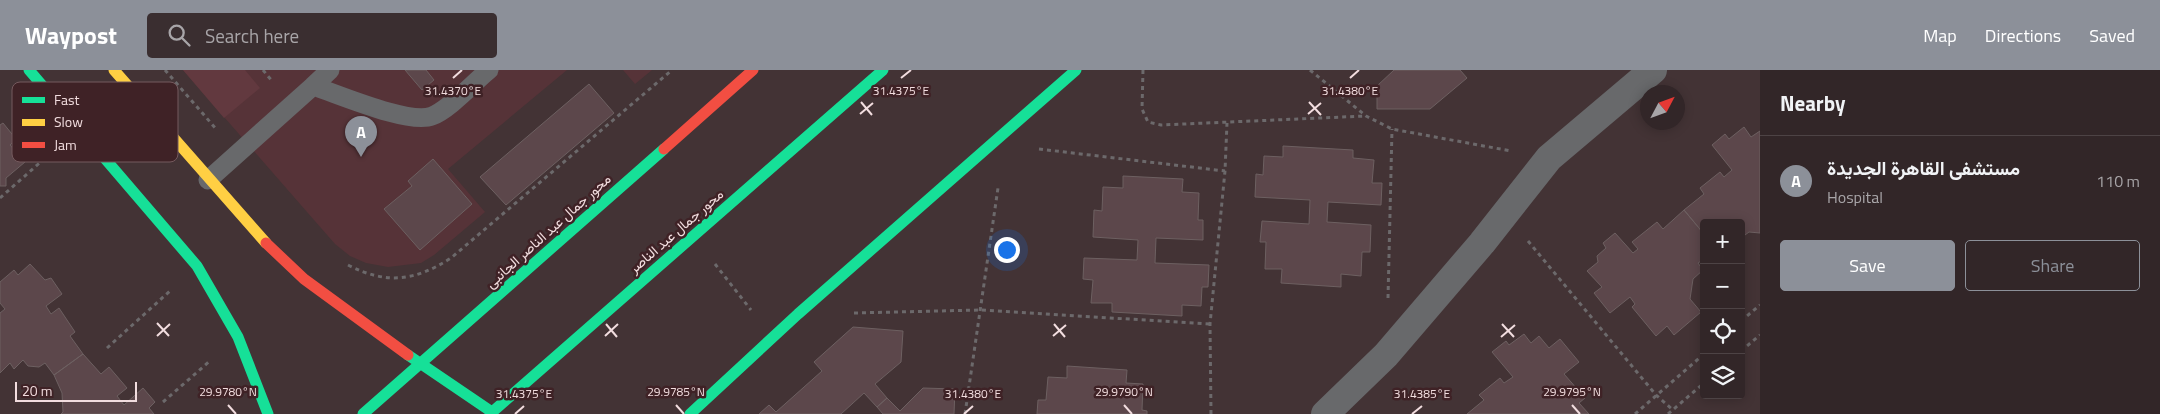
<!DOCTYPE html>
<html lang="en">
<head>
<meta charset="utf-8">
<style>
	:root { --surface:#322628; --page:#3a2e30; --text:#f1f3f6; --muted:#a8a5a8; --line:#4d4345; --accent:#8c9099 }
	body { margin:0; font-family:"Titillium Web",Vazirmatn,sans-serif; background:var(--page); color:var(--text) }
	.controls { position:absolute; right:15px; bottom:15px; display:grid; overflow:hidden; border-radius:5px; box-shadow:0 2px 12px #0003 }
	.controls button { width:45px; height:45px; display:grid; place-items:center; padding:0; border:0; border-bottom:1px solid var(--line); background:var(--surface); color:var(--text); font:25px sans-serif }
	.compass { position:absolute; left:1640px; top:15px; width:45px; height:45px; border-radius:50%; background:var(--surface); box-shadow:0 2px 12px #0003; rotate:49deg }
	.scale { position:absolute; left:15px; bottom:12px; width:122px; box-sizing:border-box; padding-left:5px; border:2px solid #f2dddf; border-top:0; font-size:14px; line-height:18px; white-space:nowrap; color:#f2dddf; -webkit-text-stroke:4px #3f2226; paint-order:stroke }
	.you { position:absolute; left:1006px; top:179px; width:18px; height:18px; margin:-12px; border:4px solid #fff; border-radius:50%; background:#1a73e8; box-shadow:0 0 0 8px #1a73e833 }
	.badge { display:grid; place-items:center; width:32px; height:32px; border-radius:50%; background:var(--accent); color:#fff; font-size:16px; font-weight:700 }
	.pin { position:absolute; translate:-50% -41px; filter:drop-shadow(0 1px 2px #0008) }
	.pin::after { content:''; position:absolute; top:26px; width:18px; height:15px; background:inherit; clip-path:polygon(0 0,100% 0,50% 100%) }
	.list { margin:0; padding:0; list-style:none }
	h2 { display:flex; justify-content:space-between; align-items:center; height:65px; margin:0; padding:0 20px; font-size:21px }
	h2 small { font-size:16px; font-weight:400; color:var(--muted) }
	.list li { display:grid; grid-template-columns:32px 1fr auto; gap:15px; align-items:center; box-sizing:border-box; height:90px; padding:0 20px; border-top:1px solid var(--line) }
	.list b { display:block; font-size:19px; white-space:nowrap }
	.list p { margin:0; font-size:16px; white-space:nowrap; color:var(--muted) }
	.list em { font-size:16px; font-style:normal; color:var(--muted) }
	.actions { display:flex; gap:10px; padding:15px 20px }
	.actions a { flex:1; padding:11px 0; border:1px solid var(--accent); border-radius:5px; text-align:center; font-size:18px; color:var(--accent) }
	.actions .main { background:var(--accent); color:#fff }
	.icon { flex:none; width:28px; height:28px; fill:none; stroke:currentColor; stroke-width:2; stroke-linecap:round; stroke-linejoin:round }
	.map { position:relative; flex:none; width:1760px; height:344px; overflow:hidden }
	header { display:flex; align-items:center; gap:30px; box-sizing:border-box; height:70px; padding:0 25px; background:var(--accent); color:#fff }
	header strong { font-size:24px }
	nav { display:flex; gap:28px; margin-inline-start:auto; font-size:18px }
	.search { width:350px; height:45px; background:var(--page); display:flex; align-items:center; gap:12px; box-sizing:border-box; padding:0 18px; border-radius:5px; color:var(--muted); font-size:19px }
	main { display:flex }
	aside { flex:1; background:var(--surface) }
	.map>svg:first-child { display:block }
	.built { fill:#563338 }
	.green { fill:#62393f }
	.building { fill:#5c474b; stroke:#6d6061 }
	.lines { fill:none; stroke-linecap:round; stroke-linejoin:round }
	.path { stroke:#6c696b; stroke-width:3; stroke-dasharray:4 4; stroke-linecap:butt }
	.lane { stroke:#68696b; stroke-width:19 }
	.street { stroke:#68696b; stroke-width:28 }
	.fast { stroke:#16e098; stroke-width:11 }
	.slow { stroke:#ffcf43; stroke-width:11 }
	.jam { stroke:#f24e42; stroke-width:11 }
	.ticks { fill:none; stroke:#f2dddf; stroke-width:2 }
	.labels { text-anchor:middle; stroke-width:5; stroke-linejoin:round; paint-order:stroke }
	.street-label { font-size:14px; fill:#f2dddf; stroke:#3f2226 }
	.key { fill:#3f2226; stroke:#755a5e; stroke-width:1 }
	.key-label { font-size:14px; fill:#f2dddf }
	.ticks-label { font-size:12px; text-anchor:middle; fill:#f2dddf; stroke:#3f2226; stroke-width:5; stroke-linejoin:round; paint-order:stroke }
</style>
</head>
<body>
<header>
<strong>Waypost</strong>
<div class="search"><svg class="icon" aria-label="search" viewBox="0 0 24 24"><circle cx="10" cy="10" r="6"/><path d="M15 15l6 6"/></svg>Search here</div>
<nav><a>Map</a><a>Directions</a><a>Saved</a></nav>
</header>
<main>
<div class="map">
<svg width="1760" height="344" viewBox="0 0 1760 344">
	<rect width="100%" height="100%" fill="#433335"/>
	<path class="built" d="M183 0H567L448 99 485 142 434 185 421 193 388 197 366 193 350 186 335 174Z
		M623 0H652L635 14Z"/>
	<path class="green" d="M183 0H245L260 18 224 48Z"/>
	<path class="building" d="M405 0H426L434 10 422 20Z
		M1394 0H1460L1467 8 1430 39H1377V16Z
		M589 14 614 43 506 135 480 107Z
		M3 53 16 69 10 75 25 92 6 108V116H0V55Z
		M1744 57 1751 67 1760 61V163L1749 162 1741 168V153H1704V164L1684 140 1704 124 1700 118 1720 102 1724 107 1732 100 1712 75 1725 64 1729 69Z
		M1283 76 1353 80V88L1374 90 1372 113H1382L1381 135 1328 132 1327 152 1371 155 1370 182H1362L1361 206 1341 204V217L1281 213 1282 199H1265L1266 172H1260L1262 151 1309 154 1310 130 1255 127 1256 104 1263 105 1264 86 1283 87Z
		M433 89 472 134 420 180 384 139 412 116 408 111Z
		M1123 106 1183 109 1182 122 1199 123 1198 150H1203V170L1156 168 1155 193 1209 195 1208 217H1202L1201 236 1182 235V246L1112 242V233H1091L1093 210 1083 209 1084 188 1137 190 1138 170 1093 167 1094 140 1102 141 1103 117 1123 118Z
		M1684 140 1704 164V189L1698 193 1703 200 1693 209 1690 229 1701 242 1674 265 1667 256 1656 266 1632 237 1635 234 1630 227 1610 243 1594 223 1602 217 1587 201 1598 192 1597 186 1606 178 1603 173 1615 163 1633 183 1638 179 1632 172 1657 152 1663 159Z
		M30 194 45 210 51 208 62 224 46 236 51 244 59 238 75 262 70 266 83 284 54 305 45 293 39 297 28 296 23 290 14 299 10 293 0 303V243L5 239 0 233V212L14 200 18 205Z
		M853 257 903 261 901 292 875 314 887 328 877 337 864 323 841 344H759L769 335 776 342 822 301 814 292Z
		M1524 264 1531 273 1539 266 1549 278 1560 269 1579 292 1564 304 1585 328 1579 333 1589 344H1467L1484 330 1479 325 1500 308 1504 313 1513 307 1492 282 1506 271 1509 275Z
		M83 284 101 304 109 297 127 318 117 326 124 335 143 318 155 332 149 338 154 344H61L63 342 62 323 54 305Z
		M1067 296 1127 300 1126 313 1143 314 1142 340 1147 341V344H1037L1038 330H1046L1048 307 1067 308Z
		M923 318 955 319 954 344H883L877 337 887 328 900 341Z"/>
	<g class="lines">
		<path class="path" d="M165 0 217 60
			M263 0 272 11
			M1143 0 1142 39 1148 52 1161 55 1366 46
			M1310 0 1366 46 1392 59 1511 81
			M1039 79 1225 101
			M0 128 53 81
			M1528 171 1656 325 1673 340
			M715 194 751 240
			M348 195C387 215 415 211 451 188L672 0
			M1388 228 1392 59
			M854 243 980 240 1210 254
			M1741 251 1760 235
			M107 278 171 220
			M1741 281 1760 265
			M163 332 211 290
			M965 344 998 118
			M1211 344 1210 254 1225 101 1227 53
			M1635 344 1704 284
			M1668 344 1704 313"/>
		<path class="lane" d="M330 0 313 16C338 24 409 55 432 46 450 39 473 13 489 0
			M208 110 313 16"/>
		<path class="street" d="M1325 344 1386 285 1482 173 1549 88 1653 0"/>
		<path class="fast" d="M29 0 197 196 238 267 268 344
			M408 285 492 342
			M363 344 664 79
			M490 344 883 0
			M690 344 798 244 1076 0"/>
		<path class="slow" d="M114 0 266 173"/>
		<path class="jam" d="M664 79 753 0
			M266 173 304 209 408 285"/>
	</g>
	<path class="ticks" d="M453 8 462 0M901 8 911 0M1350 8 1359 0M861 32 872 45M1309 32 1321 45M860 44 873 33M1308 44 1321 33M157 253 169 266M606 254 617 267M1054 254 1065 267M1502 254 1514 267M157 266 170 254M605 266 618 254M1053 266 1066 255M1501 267 1515 255M228 335 236 344M676 335 684 344M1124 335 1132 344M1572 335 1580 344M515 344 524 336M964 344 973 336M1412 344 1422 336"/>
	<g class="labels">
		<g class="street-label">
			<text transform="translate(548 161) rotate(-42)" y="5">محور جمال عبد الناصر الجانبى</text>
			<text transform="translate(676 161) rotate(-41)" y="5">محور جمال عبد الناصر</text>
		</g>
	</g>
	<rect x="12" y="12" width="166" height="80" rx="8" class="key"/>
	<rect x="22" y="27" width="23" height="6" fill="#16e098"/>
	<rect x="22" y="49" width="23" height="7" fill="#ffcf43"/>
	<rect x="22" y="72" width="23" height="6" fill="#f24e42"/>
	<g class="key-label">
		<text x="54" y="35">Fast</text>
		<text x="54" y="57">Slow</text>
		<text x="54" y="80">Jam</text>
	</g>
	<g class="ticks-label">
		<text x="453" y="25">31.4370°E</text>
		<text x="901" y="25">31.4375°E</text>
		<text x="1350" y="25">31.4380°E</text>
		<text x="228" y="326">29.9780°N</text>
		<text x="676" y="326">29.9785°N</text>
		<text x="1124" y="326">29.9790°N</text>
		<text x="1572" y="326">29.9795°N</text>
		<text x="524" y="328">31.4375°E</text>
		<text x="973" y="328">31.4380°E</text>
		<text x="1422" y="328">31.4385°E</text>
	</g>
</svg>
<div class="controls">
<button>+</button>
<button>−</button>
<button><svg class="icon" aria-label="locate" viewBox="0 0 24 24"><circle cx="12" cy="12" r="6"/><path d="M12 2v4M12 18v4M2 12h4M18 12h4"/></svg></button>
<button><svg class="icon" aria-label="layers" viewBox="0 0 24 24"><path d="M12 4l9 5-9 5-9-5zM3 14l9 5 9-5"/></svg></button>
</div>
<svg class="compass" viewBox="-18 -18 36 36"><path d="M0-13l5 13h-10z" fill="#e53935"/><path d="M0 13l5-13h-10z" fill="#a8a5a8"/></svg>
<div class="scale">20 m</div>
<div class="you"></div>
<div class="pin badge" style="left:361px;top:87px">A</div>
</div>
<aside>
<h2>Nearby<small></small></h2>
<ul class="list">
<li><span class="badge">A</span><div><b>مستشفى القاهرة الجديدة</b><p>Hospital</p></div><em>110 m</em></li>
</ul>
<div class="actions"><a class="main">Save</a><a>Share</a></div>
</aside>
</main>
</body>
</html>
